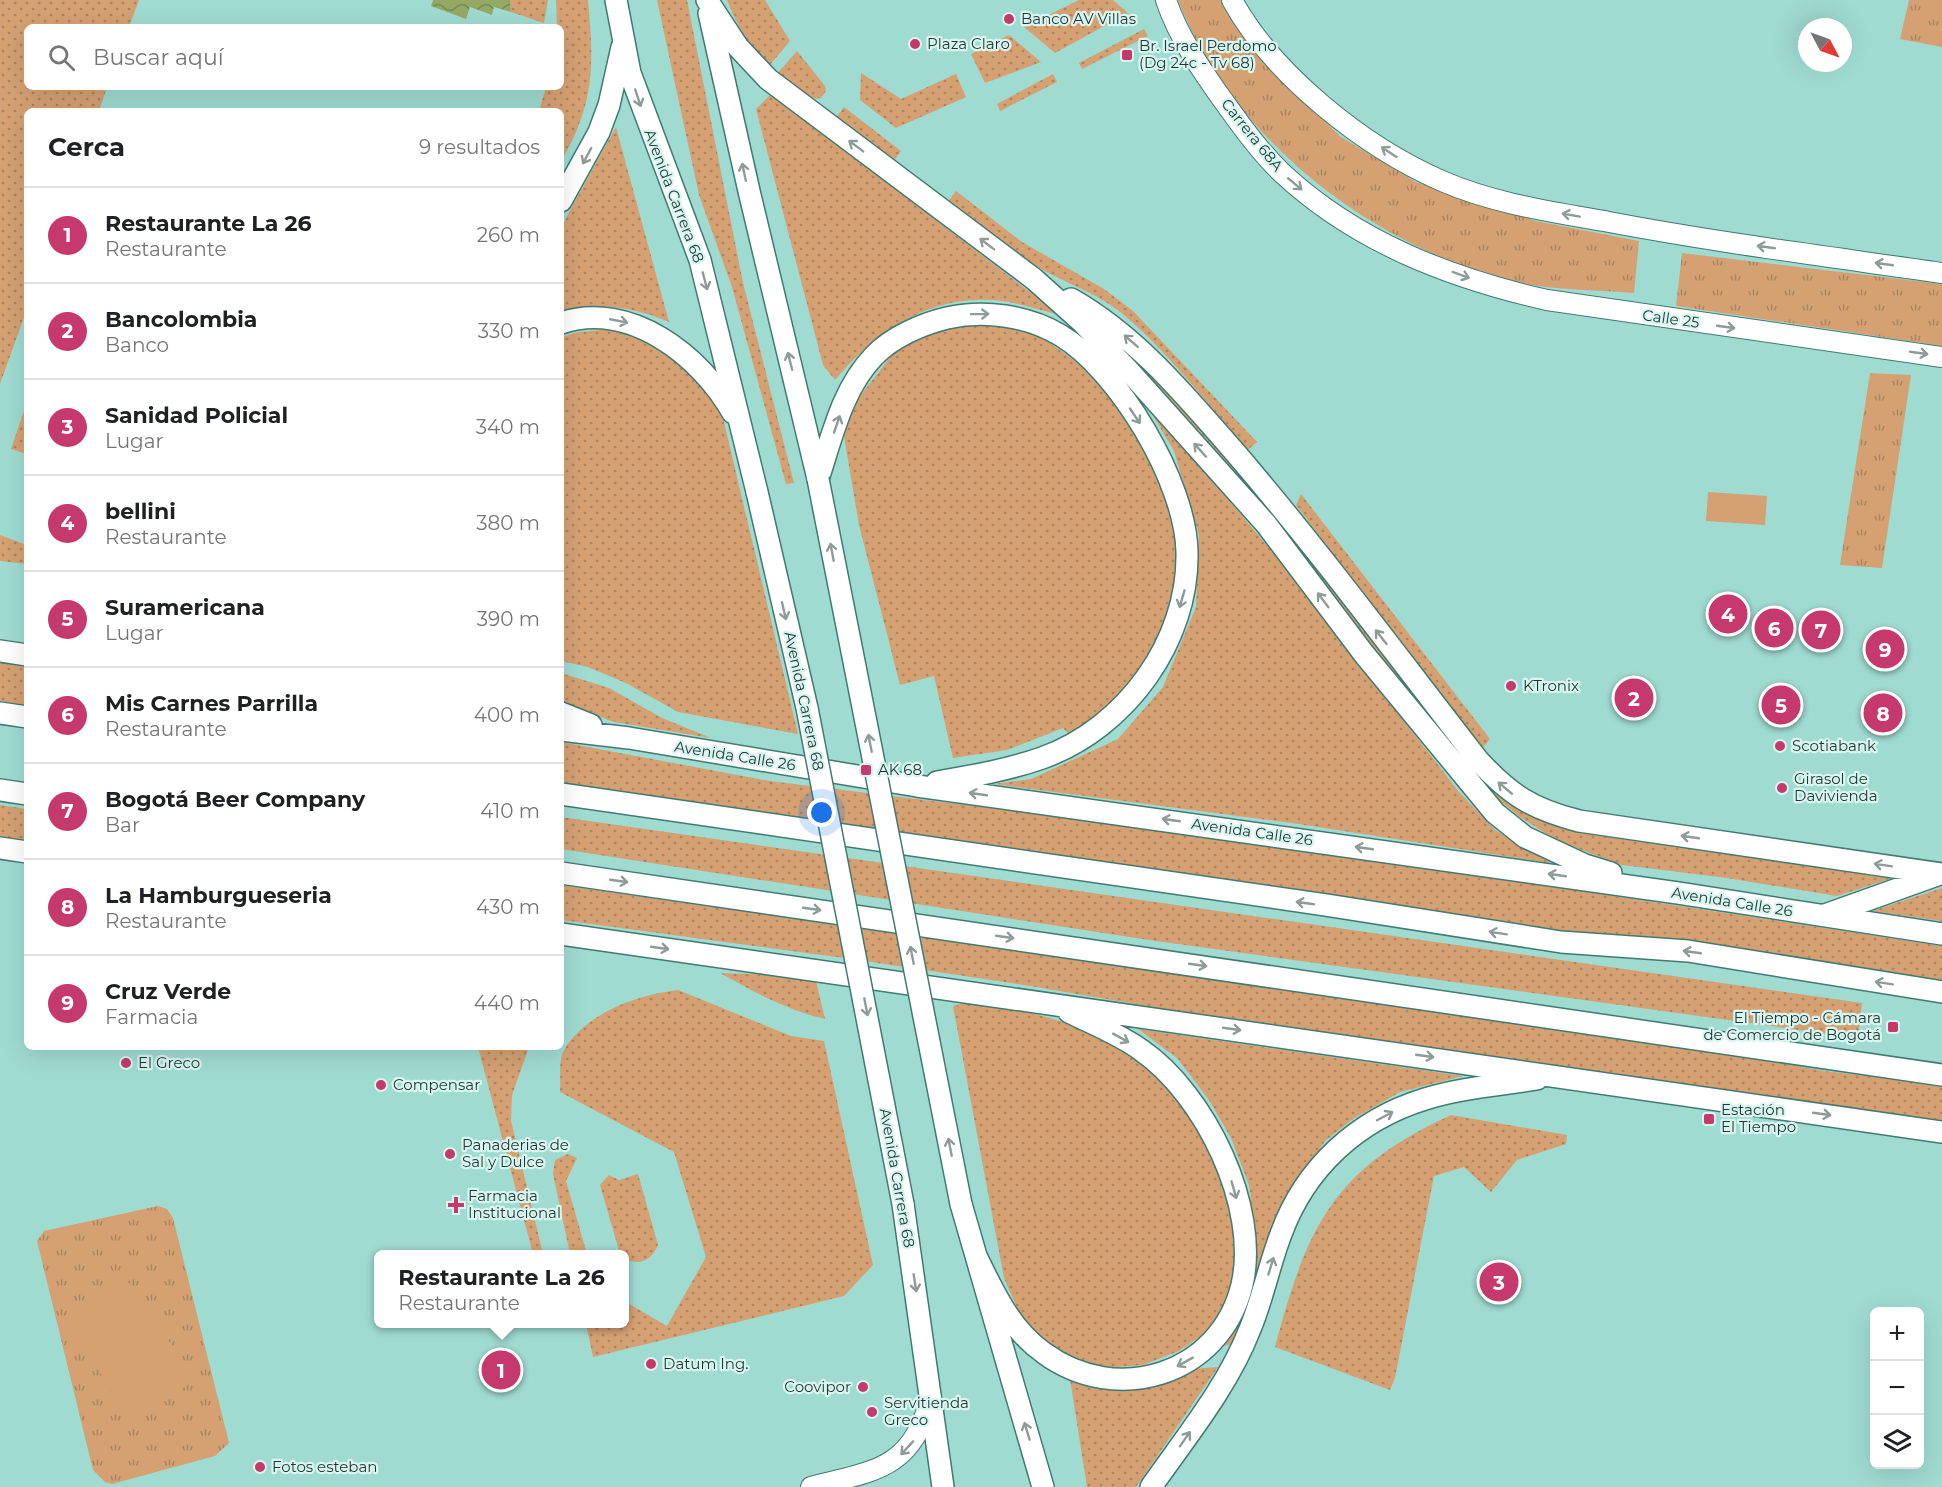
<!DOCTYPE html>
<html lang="es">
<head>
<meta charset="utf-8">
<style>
	:root { --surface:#fff; --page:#f6f6f6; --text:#202124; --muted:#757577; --line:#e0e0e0; --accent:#c5396d }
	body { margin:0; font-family:Montserrat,sans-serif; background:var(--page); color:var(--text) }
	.controls { position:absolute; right:18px; bottom:18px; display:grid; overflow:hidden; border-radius:9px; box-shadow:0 6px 24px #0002 }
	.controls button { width:54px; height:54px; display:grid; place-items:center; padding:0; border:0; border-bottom:2px solid var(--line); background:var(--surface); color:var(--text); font:30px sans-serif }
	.compass { position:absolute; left:1798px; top:18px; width:54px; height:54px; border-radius:50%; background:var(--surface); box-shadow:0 6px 24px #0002; rotate:131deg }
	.you { position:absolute; left:822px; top:813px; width:21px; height:21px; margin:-15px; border:4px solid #fff; border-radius:50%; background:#1a73e8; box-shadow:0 0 0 9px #1a73e833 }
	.badge { display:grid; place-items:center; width:39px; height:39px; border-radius:50%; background:var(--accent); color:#fff; font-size:20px; font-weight:700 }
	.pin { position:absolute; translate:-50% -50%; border:3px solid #fff; box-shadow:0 2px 6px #0006 }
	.popup { position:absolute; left:374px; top:1250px; width:255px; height:78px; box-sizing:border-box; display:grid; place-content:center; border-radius:9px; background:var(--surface); filter:drop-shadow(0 2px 4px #0005); font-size:20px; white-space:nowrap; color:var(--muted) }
	.popup b { font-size:22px; color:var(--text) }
	.popup::after { content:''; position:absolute; left:50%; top:100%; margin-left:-12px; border:12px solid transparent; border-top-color:var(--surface) }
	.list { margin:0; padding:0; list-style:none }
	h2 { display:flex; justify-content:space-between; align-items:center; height:78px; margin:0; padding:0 24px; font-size:26px }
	h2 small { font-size:20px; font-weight:400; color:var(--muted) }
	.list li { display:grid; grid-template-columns:39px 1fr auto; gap:18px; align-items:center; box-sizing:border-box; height:96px; padding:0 24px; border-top:2px solid var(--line) }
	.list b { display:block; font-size:22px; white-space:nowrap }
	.list p { margin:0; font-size:20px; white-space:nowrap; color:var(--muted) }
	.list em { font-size:20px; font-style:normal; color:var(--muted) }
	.icon { flex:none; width:33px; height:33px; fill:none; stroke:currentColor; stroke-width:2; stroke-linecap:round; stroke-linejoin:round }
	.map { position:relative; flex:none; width:1942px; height:1487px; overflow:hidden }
	.search { position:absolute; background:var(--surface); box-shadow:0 6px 24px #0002; left:24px; top:24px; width:540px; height:66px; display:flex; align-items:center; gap:15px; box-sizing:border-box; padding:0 21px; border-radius:9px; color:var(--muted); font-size:22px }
	.panel { position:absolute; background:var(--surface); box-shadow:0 6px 24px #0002; left:24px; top:108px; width:540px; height:942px; border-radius:9px }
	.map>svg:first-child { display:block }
	.grass { fill:url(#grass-dots) }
	.park { fill:url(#park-tufts) }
	.garden { fill:#d5a173 }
	.water { fill:url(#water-waves) }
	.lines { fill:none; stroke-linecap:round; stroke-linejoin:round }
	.secondary-casing { stroke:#407a70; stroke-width:22 }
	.primary-casing { stroke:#407a70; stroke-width:24 }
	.secondary { stroke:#fff; stroke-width:20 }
	.primary { stroke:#fff; stroke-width:21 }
	.primary-bridge-casing { stroke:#407a70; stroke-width:24; stroke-linecap:butt }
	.primary-bridge { stroke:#fff; stroke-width:21 }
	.oneway { stroke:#8f9b99 }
	.poi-dot { fill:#c5396d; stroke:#d8f5f0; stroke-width:2 }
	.labels { text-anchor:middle; stroke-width:4.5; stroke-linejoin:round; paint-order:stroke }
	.poi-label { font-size:15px; fill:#1f3733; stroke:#d8f5f0; text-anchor:start }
	.street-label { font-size:15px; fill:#1f3733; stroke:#d8f5f0 }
</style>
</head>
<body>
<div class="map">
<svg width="1942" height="1487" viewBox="0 0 1942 1487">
	<defs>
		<pattern id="grass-dots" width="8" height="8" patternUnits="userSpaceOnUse" patternTransform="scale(1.5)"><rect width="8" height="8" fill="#d5a173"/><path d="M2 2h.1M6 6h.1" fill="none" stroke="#ac845f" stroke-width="1.8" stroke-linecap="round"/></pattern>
		<pattern id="park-tufts" width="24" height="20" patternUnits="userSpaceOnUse" patternTransform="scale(1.5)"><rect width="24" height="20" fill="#d5a173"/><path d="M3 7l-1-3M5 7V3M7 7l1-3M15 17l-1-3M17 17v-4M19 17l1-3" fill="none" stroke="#ac845f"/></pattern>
		<pattern id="water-waves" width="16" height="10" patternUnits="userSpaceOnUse" patternTransform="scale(1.5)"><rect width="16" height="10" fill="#95a965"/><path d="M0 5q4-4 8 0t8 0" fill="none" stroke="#798a54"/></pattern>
	</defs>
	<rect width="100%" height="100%" fill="#9fdbd1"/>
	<path class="grass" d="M0 0H139L129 27H27V87H107L99 111H27V309L0 384Z
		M510 0H548L544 23 511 12Z
		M556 0H588C594 64 595 104 561 161V111H539L546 87H561V27H557Z
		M657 0H687L743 283 794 483 786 484 732 287 699 195Z
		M727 0H765L790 41 769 66C749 46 737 26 727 0Z
		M1079 0H1113L1128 13 1055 53 1024 27Z
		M1144 29 1148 36 1082 69 1079 63Z
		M1009 35 1041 62 985 83 971 54Z
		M797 51 825 86 826 91 821 98 812 99 777 74Z
		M861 73 901 99 956 74 966 97 896 128 860 100Z
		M1053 74 1057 82 1000 111 997 104Z
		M771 94 1060 315C1038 310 1014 301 992 300 927 296 875 332 835 380L823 365 756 109Z
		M844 107 901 151 893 162 836 118Z
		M616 127 669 322C634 307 599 302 561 311V227Z
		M956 191 1022 242 1104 289 1133 311 1257 442 1248 450C1208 405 1170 354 1124 315 1097 292 1063 283 1033 264 1004 245 977 222 949 200Z
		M972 322C987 324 1008 323 1022 329 1105 364 1167 457 1176 545 1177 556 1181 570 1179 581 1177 598 1170 618 1164 634 1147 678 1106 707 1072 738L1063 728 1007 750 953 758 934 676 900 685 859 525 844 436 853 405 899 346 943 327Z
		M610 329 634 335 663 347 715 397 723 418 798 734 678 712 626 683 588 667 561 661V337L579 332Z
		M1119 348H1127L1155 375 1274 511 1474 771 1471 775C1358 630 1251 475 1119 348Z
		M1142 397 1290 573 1459 792 1495 830 1551 863 1292 823 994 784 1031 779 1118 739 1163 687 1196 607 1199 535 1174 451Z
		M27 402V454L11 449Z
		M1301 494 1490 739 1482 749 1296 505Z
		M0 535 27 545V564L0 561Z
		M0 658 27 663V706L0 701Z
		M561 673 609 688 662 718 711 738 614 722 561 702Z
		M561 742 770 781 1225 837 1942 946V983L1548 932 561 783Z
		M1481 779 1529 812 1905 874 1837 896 1727 878 1622 865 1558 841 1520 817 1478 783Z
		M0 805 27 809V844L0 840Z
		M561 817 1862 1003 1858 1038 1149 940 561 849Z
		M561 885 1358 998 1499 1021 1680 1046 1825 1071 1942 1085V1121L1177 1011 1018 984 844 958 561 920Z
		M1942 888V921L1872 911Z
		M720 973 778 975 816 981 825 1019C787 1010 754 992 720 973Z
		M678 990 791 1036 824 1041 873 1265 844 1296 593 1357 586 1324H624V1301L667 1326 706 1257 674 1152 560 1092C561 1080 558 1060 564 1050 587 1012 637 995 678 990Z
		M965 1003 1021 1010 1074 1025 1137 1057 1168 1078 1202 1131 1228 1193 1237 1238 1236 1275 1229 1302 1205 1333 1179 1351 1143 1365 1115 1367 1075 1363 1026 1329 1004 1278 953 1006Z
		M1138 1029 1463 1076 1400 1092 1353 1119 1325 1141 1282 1205 1234 1344 1221 1346 1250 1293 1257 1247 1249 1185 1231 1138 1209 1100 1177 1058Z
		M478 1047H529L512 1095 511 1121 543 1254H533Z
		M1451 1115 1567 1135 1566 1144 1517 1160 1491 1192 1464 1167 1434 1176 1395 1378 1390 1390 1275 1347C1307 1227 1333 1169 1451 1115Z
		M568 1154 577 1158 566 1181 587 1254H570L553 1174 555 1160Z
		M638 1174 658 1245C652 1260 639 1267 624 1258V1254H620L600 1185 609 1175 619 1180Z
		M1218 1367 1136 1487H1087L1070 1379 1091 1388 1114 1390 1153 1384 1191 1369Z"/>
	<path class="park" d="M1178 0H1222L1237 28 1260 57 1341 137 1416 182 1536 221 1639 241 1634 293C1598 290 1550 290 1516 282 1372 247 1233 140 1178 0Z
		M1909 0H1942V47L1900 39Z
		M1682 253 1942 284V346L1676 306Z
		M1870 373 1911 375 1882 568 1840 565Z
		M158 1206 167 1209 173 1218 229 1443 215 1456 112 1484 105 1482 93 1470 37 1241 44 1231Z"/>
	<path class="garden" d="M1708 492 1767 496 1765 525 1706 521Z
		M130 1283 195 1380 133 1422 68 1325Z"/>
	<path class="water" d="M433 0H510L511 12 494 7 492 15 470 7 466 19 431 6Z"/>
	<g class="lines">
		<defs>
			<path id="secondary" d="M1166 0C1178 36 1200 68 1222 99 1241 125 1259 151 1282 173 1356 242 1450 278 1547 300L1942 357
				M1232 0C1273 75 1364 147 1442 181 1495 204 1553 212 1609 222 1720 243 1831 257 1942 273
				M811 1487C877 1470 910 1470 931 1398"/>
			<path id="primary" d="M616 0 630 73 700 260 757 492
				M707 0 738 47 768 79 1034 279 1082 322 1129 371 1266 524 1364 654 1495 813 1525 837 1585 865 1611 873
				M709 13 749 191 818 479
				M561 201 599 132 609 105 622 47
				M1071 299C1136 336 1184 394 1233 450 1319 550 1397 656 1478 760 1510 795 1532 809 1579 821L1942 874
				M561 323C630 300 701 356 733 413
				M818 479C832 437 842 389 874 356 892 337 922 324 947 318 984 310 1026 315 1060 335 1119 370 1186 483 1187 552 1189 641 1126 728 1042 758 1008 770 972 776 937 782
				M0 651 27 655
				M0 713 27 717
				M561 713 591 725
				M561 730 629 738 917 786 1678 893 1942 934
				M0 790 27 794
				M561 794 1326 905 1561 942 1688 951 1942 992
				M0 848 27 852
				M561 873 1942 1075
				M1825 915 1937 875
				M561 934 1942 1132
				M903 1204 943 1487
				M961 1204 1043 1487
				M977 1258C994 1293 1011 1330 1044 1353 1116 1406 1220 1376 1242 1285 1260 1207 1205 1094 1141 1050 1119 1034 1093 1024 1069 1012
				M1151 1487C1186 1437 1228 1386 1250 1329 1263 1298 1269 1265 1281 1234 1305 1168 1357 1120 1425 1099 1460 1088 1500 1085 1537 1079"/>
		</defs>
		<use href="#secondary" class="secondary-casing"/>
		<use href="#primary" class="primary-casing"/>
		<use href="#secondary" class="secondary"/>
		<use href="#primary" class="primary"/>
		<defs>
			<path id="primary-bridge" d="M818 479 961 1204
				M757 492 807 708 903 1204"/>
		</defs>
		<use href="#primary-bridge" class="primary-bridge-casing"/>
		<use href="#primary-bridge" class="primary-bridge"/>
	</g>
	<defs><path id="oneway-shaft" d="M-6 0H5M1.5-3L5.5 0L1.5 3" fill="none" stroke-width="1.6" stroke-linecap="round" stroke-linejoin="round" transform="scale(1.5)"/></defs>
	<g class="oneway">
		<use href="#oneway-shaft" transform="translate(638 98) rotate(72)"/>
		<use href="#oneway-shaft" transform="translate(856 146) rotate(-143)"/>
		<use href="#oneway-shaft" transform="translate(1389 152) rotate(-147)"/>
		<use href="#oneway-shaft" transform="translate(587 156) rotate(118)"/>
		<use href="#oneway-shaft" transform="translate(744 172) rotate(-102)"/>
		<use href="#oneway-shaft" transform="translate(1295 184) rotate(40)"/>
		<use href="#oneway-shaft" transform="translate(1571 215) rotate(-170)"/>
		<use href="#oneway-shaft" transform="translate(987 244) rotate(-143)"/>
		<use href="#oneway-shaft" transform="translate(1766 247) rotate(-172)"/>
		<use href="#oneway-shaft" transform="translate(1884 264) rotate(-172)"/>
		<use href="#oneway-shaft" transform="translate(1461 275) rotate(20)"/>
		<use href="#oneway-shaft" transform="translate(705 281) rotate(75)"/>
		<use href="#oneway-shaft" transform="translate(980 314) rotate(-1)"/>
		<use href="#oneway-shaft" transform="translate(619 321) rotate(11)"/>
		<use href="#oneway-shaft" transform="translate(1726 327) rotate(8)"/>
		<use href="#oneway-shaft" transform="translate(1131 341) rotate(-139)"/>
		<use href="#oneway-shaft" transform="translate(1919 353) rotate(8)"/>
		<use href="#oneway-shaft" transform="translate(790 361) rotate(-104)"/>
		<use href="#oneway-shaft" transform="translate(1135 416) rotate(56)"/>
		<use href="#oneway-shaft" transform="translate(837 424) rotate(-71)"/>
		<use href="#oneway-shaft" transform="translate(1200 450) rotate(-132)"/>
		<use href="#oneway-shaft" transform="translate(832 552) rotate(-101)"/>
		<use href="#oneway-shaft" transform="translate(1182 599) rotate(106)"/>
		<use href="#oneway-shaft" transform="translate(1323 600) rotate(-127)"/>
		<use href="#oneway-shaft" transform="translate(784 611) rotate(77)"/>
		<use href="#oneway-shaft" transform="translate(1381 637) rotate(-128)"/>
		<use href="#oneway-shaft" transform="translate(870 743) rotate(-101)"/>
		<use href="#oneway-shaft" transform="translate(1505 788) rotate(-140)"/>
		<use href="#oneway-shaft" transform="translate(978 794) rotate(-172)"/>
		<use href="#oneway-shaft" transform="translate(1171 820) rotate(-172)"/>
		<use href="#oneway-shaft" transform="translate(1690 837) rotate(-172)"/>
		<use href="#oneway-shaft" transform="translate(1364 848) rotate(-172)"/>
		<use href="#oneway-shaft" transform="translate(1883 865) rotate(-171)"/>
		<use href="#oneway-shaft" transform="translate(1557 875) rotate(-172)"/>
		<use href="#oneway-shaft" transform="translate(619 881) rotate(8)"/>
		<use href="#oneway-shaft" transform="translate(1305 903) rotate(-172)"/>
		<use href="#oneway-shaft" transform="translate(812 909) rotate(8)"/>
		<use href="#oneway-shaft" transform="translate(1498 933) rotate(-171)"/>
		<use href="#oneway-shaft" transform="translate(1005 937) rotate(8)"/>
		<use href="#oneway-shaft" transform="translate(660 948) rotate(8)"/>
		<use href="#oneway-shaft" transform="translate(1692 952) rotate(-172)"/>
		<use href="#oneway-shaft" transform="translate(912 955) rotate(-101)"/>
		<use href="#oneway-shaft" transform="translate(1198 965) rotate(8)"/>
		<use href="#oneway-shaft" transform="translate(1884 983) rotate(-171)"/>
		<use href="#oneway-shaft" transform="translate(866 1007) rotate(79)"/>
		<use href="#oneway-shaft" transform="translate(1232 1029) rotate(8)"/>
		<use href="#oneway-shaft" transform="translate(1121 1038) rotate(29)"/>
		<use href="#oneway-shaft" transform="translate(1425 1056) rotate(8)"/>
		<use href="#oneway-shaft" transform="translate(1822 1114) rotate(8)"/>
		<use href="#oneway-shaft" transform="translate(1385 1116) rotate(-28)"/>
		<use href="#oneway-shaft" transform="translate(950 1147) rotate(-101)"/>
		<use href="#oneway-shaft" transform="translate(1234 1190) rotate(74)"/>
		<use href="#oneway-shaft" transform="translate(1271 1266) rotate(-73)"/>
		<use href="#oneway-shaft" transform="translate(915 1283) rotate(81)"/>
		<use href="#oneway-shaft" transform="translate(1185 1362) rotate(151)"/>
		<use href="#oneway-shaft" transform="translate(1027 1431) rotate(-107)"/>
		<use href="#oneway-shaft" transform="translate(1185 1439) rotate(-55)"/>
		<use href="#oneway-shaft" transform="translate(907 1448) rotate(133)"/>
	</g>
	<g class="poi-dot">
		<circle cx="1009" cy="19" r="6"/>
		<circle cx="915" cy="44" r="6"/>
		<rect x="1121" y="49" width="12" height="12" rx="3"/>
		<circle cx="1511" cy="686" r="6"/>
		<circle cx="1780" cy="746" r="6"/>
		<rect x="860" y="764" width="12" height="12" rx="3"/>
		<circle cx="1782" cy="788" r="6"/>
		<rect x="1887" y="1021" width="12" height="12" rx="3"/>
		<circle cx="126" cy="1063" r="6"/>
		<circle cx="381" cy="1085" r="6"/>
		<rect x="1703" y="1113" width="12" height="12" rx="3"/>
		<circle cx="450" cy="1154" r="6"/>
		<path d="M453 1196h6v6h6v6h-6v6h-6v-6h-6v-6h6z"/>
		<circle cx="651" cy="1364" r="6"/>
		<circle cx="863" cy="1387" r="6"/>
		<circle cx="872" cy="1412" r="6"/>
		<circle cx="260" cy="1467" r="6"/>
	</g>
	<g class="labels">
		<g class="poi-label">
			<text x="1021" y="24">Banco AV Villas</text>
			<text x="927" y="49">Plaza Claro</text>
			<text x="1139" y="51">Br. Israel Perdomo<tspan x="1139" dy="17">(Dg 24c - Tv 68)</tspan></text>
			<text x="1523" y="691">KTronix</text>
			<text x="1792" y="751">Scotiabank</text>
			<text x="878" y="775">AK 68</text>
			<text x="1794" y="784">Girasol de<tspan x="1794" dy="17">Davivienda</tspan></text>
			<text x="1881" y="1023" text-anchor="end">El Tiempo - Cámara<tspan x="1881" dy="17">de Comercio de Bogotá</tspan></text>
			<text x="138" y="1068">El Greco</text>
			<text x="393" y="1090">Compensar</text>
			<text x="1721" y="1115">Estación<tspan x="1721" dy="17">El Tiempo</tspan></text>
			<text x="462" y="1150">Panaderias de<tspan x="462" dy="17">Sal y Dulce</tspan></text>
			<text x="468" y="1201">Farmacia<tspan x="468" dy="17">Institucional</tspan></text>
			<text x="663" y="1369">Datum Ing.</text>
			<text x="851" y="1392" text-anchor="end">Coovipor</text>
			<text x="884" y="1408">Servitienda<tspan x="884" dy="17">Greco</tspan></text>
			<text x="272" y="1472">Fotos esteban</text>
		</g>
		<g class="street-label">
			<text transform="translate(1252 135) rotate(51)" y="5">Carrera 68A</text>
			<text transform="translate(674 196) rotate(69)" y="5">Avenida Carrera 68</text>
			<text transform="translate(1671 319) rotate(8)" y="5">Calle 25</text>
			<text transform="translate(804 701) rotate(78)" y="5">Avenida Carrera 68</text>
			<text transform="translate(735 756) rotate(9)" y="5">Avenida Calle 26</text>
			<text transform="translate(1252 832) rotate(8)" y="5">Avenida Calle 26</text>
			<text transform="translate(1732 902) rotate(9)" y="5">Avenida Calle 26</text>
			<text transform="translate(897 1178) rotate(80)" y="5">Avenida Carrera 68</text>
		</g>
	</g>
</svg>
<div class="controls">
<button>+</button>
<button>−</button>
<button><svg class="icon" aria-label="layers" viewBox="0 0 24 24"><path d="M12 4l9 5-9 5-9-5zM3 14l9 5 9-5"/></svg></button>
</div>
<svg class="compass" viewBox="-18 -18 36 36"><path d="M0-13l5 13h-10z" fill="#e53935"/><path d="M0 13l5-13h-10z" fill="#757577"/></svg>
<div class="you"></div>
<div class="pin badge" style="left:501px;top:1370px">1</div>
<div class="popup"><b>Restaurante La 26</b>Restaurante</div>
<div class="pin badge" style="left:1634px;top:698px">2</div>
<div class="pin badge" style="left:1499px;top:1282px">3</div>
<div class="pin badge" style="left:1728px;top:614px">4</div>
<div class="pin badge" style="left:1781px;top:705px">5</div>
<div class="pin badge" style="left:1774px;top:628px">6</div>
<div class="pin badge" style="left:1821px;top:630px">7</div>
<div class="pin badge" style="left:1883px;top:713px">8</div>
<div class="pin badge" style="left:1885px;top:649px">9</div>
<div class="search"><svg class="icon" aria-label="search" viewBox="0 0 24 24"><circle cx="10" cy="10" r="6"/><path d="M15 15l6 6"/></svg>Buscar aquí</div>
<section class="panel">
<h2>Cerca<small>9 resultados</small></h2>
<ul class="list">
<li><span class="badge">1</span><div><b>Restaurante La 26</b><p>Restaurante</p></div><em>260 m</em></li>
<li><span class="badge">2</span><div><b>Bancolombia</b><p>Banco</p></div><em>330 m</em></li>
<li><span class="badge">3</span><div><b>Sanidad Policial</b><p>Lugar</p></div><em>340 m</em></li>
<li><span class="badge">4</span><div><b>bellini</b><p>Restaurante</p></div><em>380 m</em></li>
<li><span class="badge">5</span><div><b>Suramericana</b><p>Lugar</p></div><em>390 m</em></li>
<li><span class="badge">6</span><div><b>Mis Carnes Parrilla</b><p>Restaurante</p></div><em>400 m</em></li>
<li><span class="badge">7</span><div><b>Bogotá Beer Company</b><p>Bar</p></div><em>410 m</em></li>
<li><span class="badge">8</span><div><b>La Hamburgueseria</b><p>Restaurante</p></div><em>430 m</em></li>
<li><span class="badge">9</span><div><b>Cruz Verde</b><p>Farmacia</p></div><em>440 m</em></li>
</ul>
</section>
</div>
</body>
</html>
